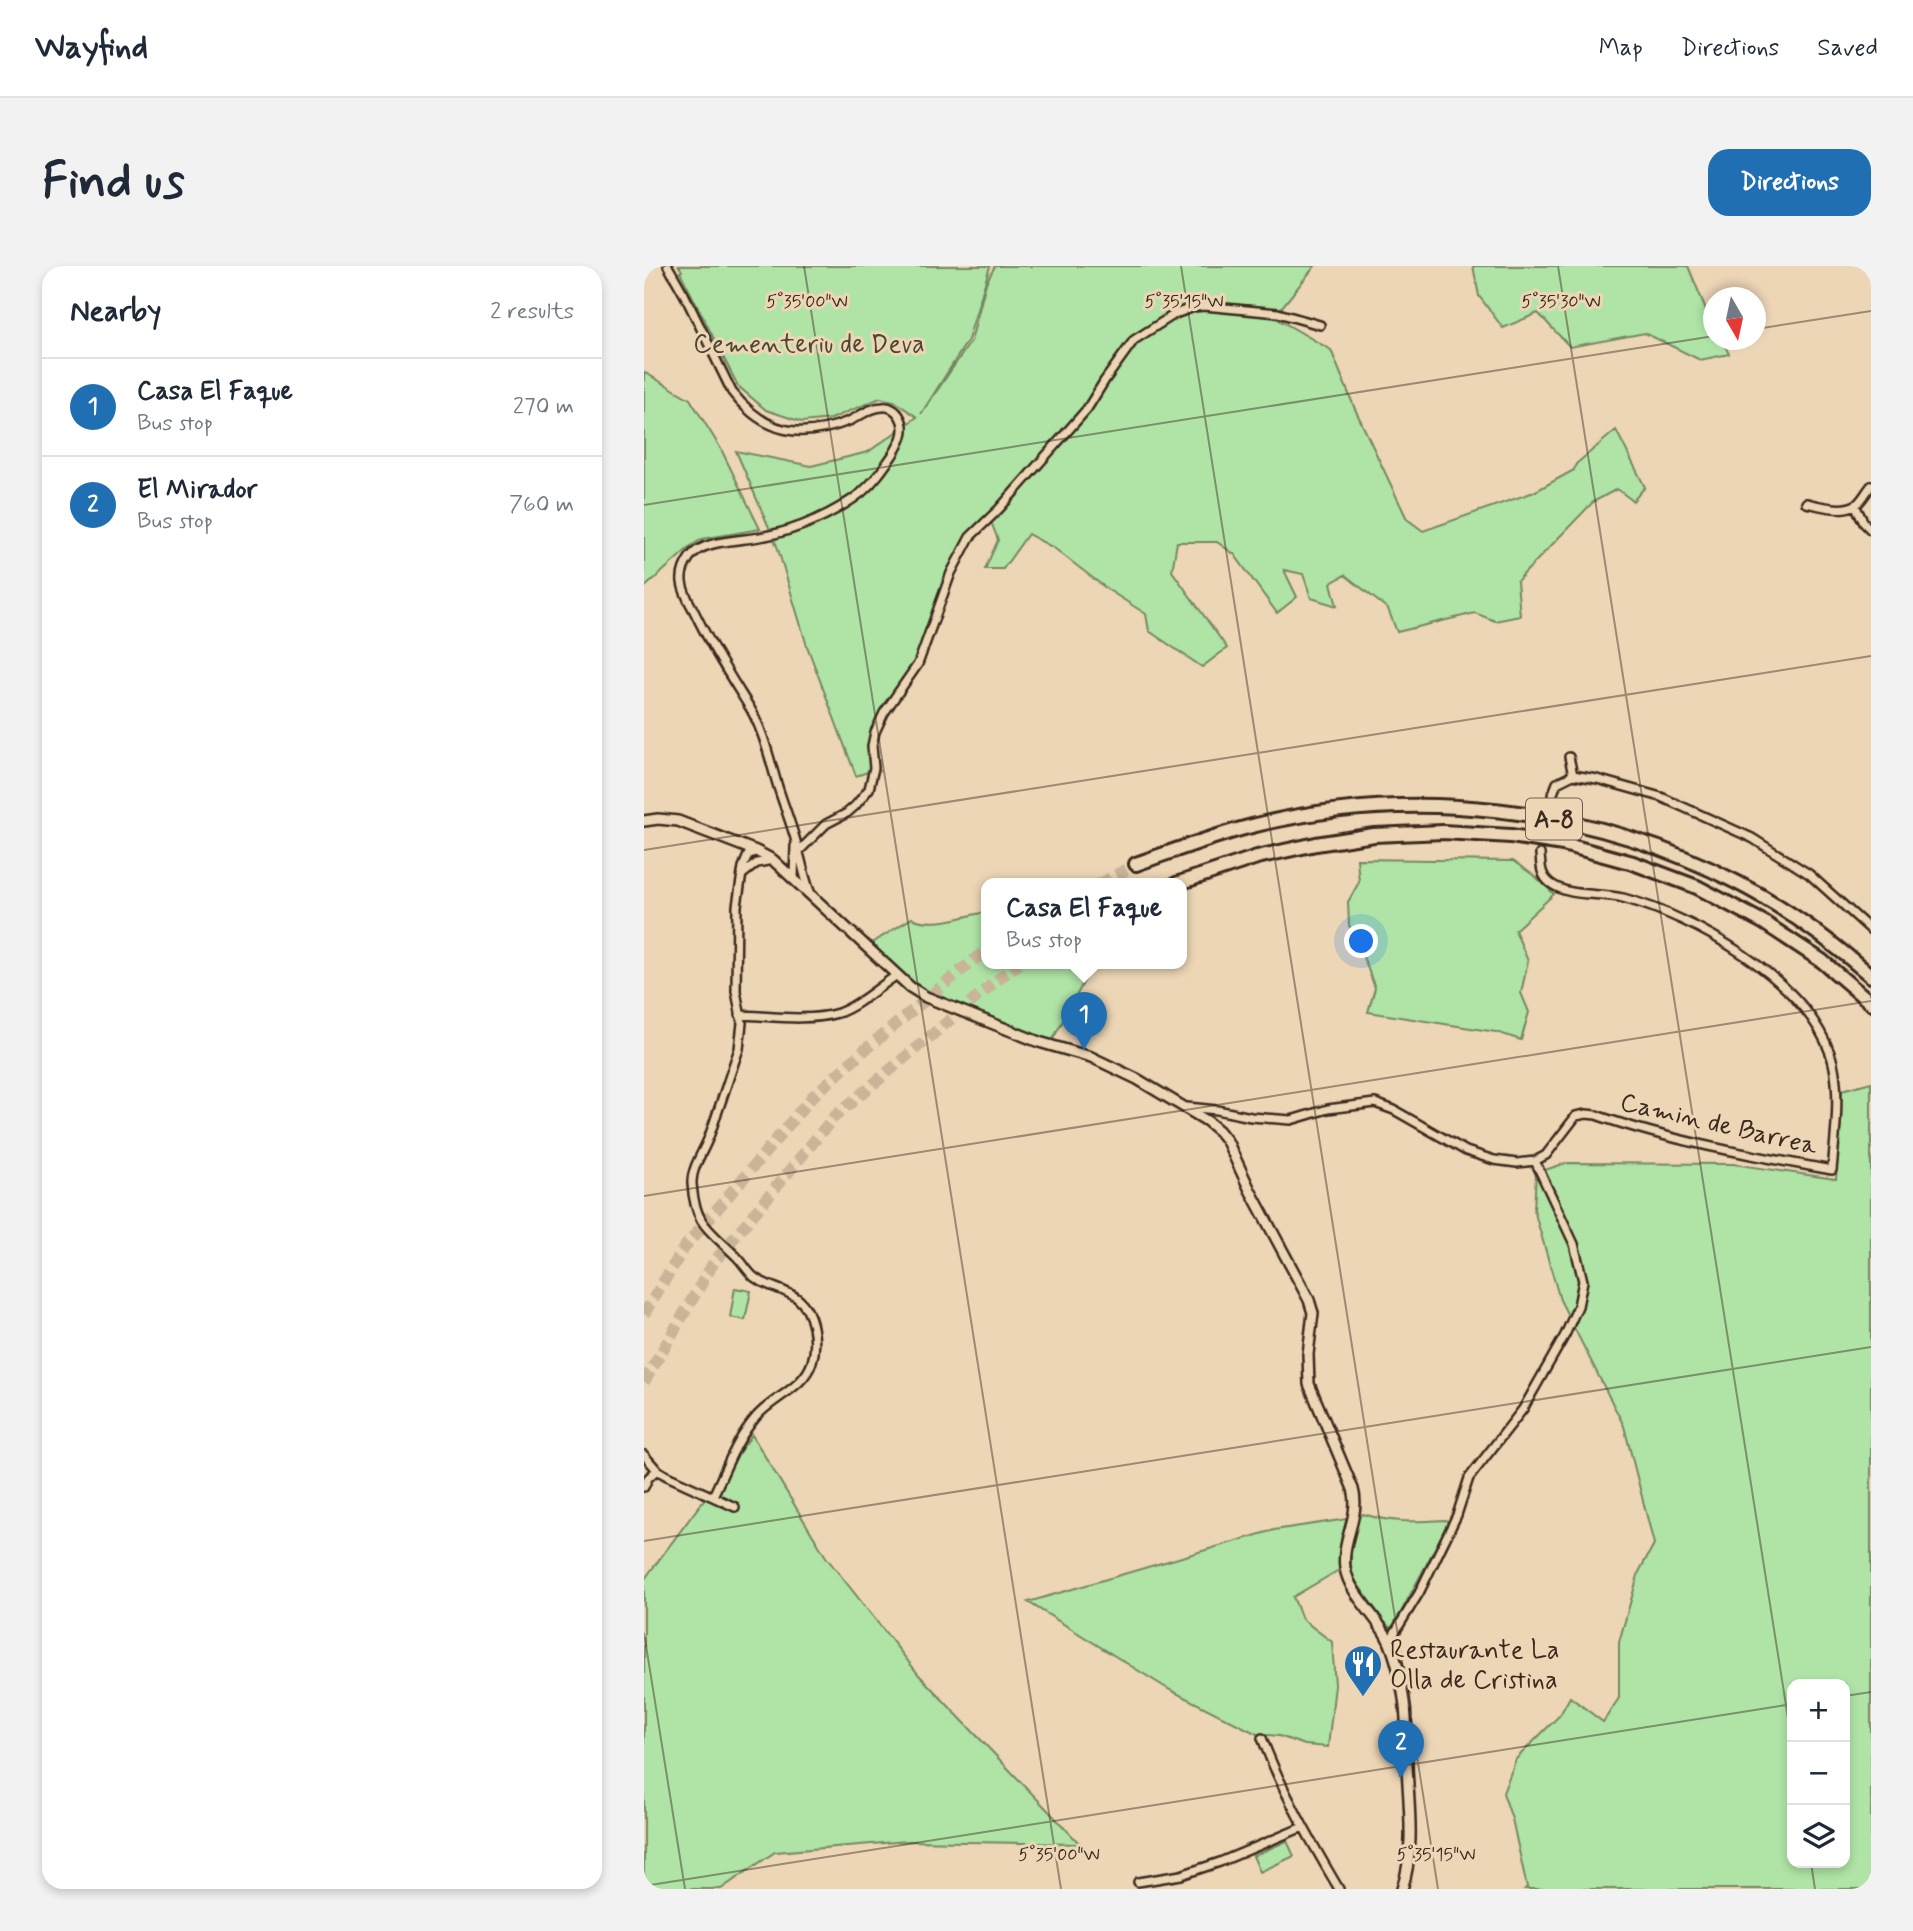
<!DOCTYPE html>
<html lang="en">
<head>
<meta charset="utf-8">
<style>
	:root { --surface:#fff; --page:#f2f2f3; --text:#1f2937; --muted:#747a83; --line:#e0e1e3; --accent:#1f6fb2 }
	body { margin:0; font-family:Mynerve,sans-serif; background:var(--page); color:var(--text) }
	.controls { position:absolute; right:21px; bottom:21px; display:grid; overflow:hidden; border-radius:14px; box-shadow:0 4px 10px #0003 }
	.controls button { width:63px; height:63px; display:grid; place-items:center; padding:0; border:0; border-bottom:2px solid var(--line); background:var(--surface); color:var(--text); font:35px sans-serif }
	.compass { position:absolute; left:1059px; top:21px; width:63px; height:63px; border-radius:50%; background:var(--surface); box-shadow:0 4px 10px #0003; rotate:171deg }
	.you { position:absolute; left:718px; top:676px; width:24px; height:24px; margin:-18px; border:5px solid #fff; border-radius:50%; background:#1a73e8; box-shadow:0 0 0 10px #1a73e833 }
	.badge { display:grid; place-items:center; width:46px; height:46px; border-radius:50%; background:var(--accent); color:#fff; font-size:23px; font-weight:700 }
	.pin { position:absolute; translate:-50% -58px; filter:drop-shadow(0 2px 4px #0008) }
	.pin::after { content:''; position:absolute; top:37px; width:24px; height:21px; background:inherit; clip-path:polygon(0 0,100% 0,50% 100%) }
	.popup { position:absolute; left:337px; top:612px; width:206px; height:91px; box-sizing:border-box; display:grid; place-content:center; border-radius:14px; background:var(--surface); filter:drop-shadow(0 2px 5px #0005); font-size:23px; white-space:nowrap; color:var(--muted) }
	.popup b { font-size:26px; color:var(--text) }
	.popup::after { content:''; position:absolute; left:50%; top:100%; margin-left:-14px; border:14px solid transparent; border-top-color:var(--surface) }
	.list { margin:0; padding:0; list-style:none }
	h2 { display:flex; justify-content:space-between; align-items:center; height:91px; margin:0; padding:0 28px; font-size:30px }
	h2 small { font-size:23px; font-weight:400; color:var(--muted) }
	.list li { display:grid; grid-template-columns:46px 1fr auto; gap:21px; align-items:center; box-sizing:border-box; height:98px; padding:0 28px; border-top:2px solid var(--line) }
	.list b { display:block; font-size:26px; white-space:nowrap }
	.list p { margin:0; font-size:23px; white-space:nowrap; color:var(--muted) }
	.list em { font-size:23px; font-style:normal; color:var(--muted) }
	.icon { flex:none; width:38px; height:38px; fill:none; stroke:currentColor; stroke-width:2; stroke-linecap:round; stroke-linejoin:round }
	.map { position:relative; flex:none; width:1227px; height:1623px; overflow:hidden; border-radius:21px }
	header { display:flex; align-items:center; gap:42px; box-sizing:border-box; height:98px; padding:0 35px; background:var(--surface); border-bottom:2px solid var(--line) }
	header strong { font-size:33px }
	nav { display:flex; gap:38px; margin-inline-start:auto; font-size:24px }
	.intro { display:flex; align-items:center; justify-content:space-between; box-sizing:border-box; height:168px; padding:0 42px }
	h1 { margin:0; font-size:49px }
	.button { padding:18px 32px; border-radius:21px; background:var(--accent); color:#fff; font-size:24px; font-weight:700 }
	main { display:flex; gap:42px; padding:0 42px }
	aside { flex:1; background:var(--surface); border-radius:21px; box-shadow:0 4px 10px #0003 }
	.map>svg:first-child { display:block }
	.green { fill:#afe4a6; stroke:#758762; stroke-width:2; fill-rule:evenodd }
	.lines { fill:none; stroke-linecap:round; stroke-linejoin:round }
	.minor-tunnel { stroke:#c9b498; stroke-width:7; stroke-dasharray:7 3.5; stroke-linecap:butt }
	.motorway-tunnel { stroke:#c9b498; stroke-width:12; stroke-dasharray:12 6; stroke-linecap:butt }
	.minor-casing { stroke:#3b2a1e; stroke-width:12 }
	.tertiary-casing { stroke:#3b2a1e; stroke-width:14 }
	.motorway-casing { stroke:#3b2a1e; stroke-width:18 }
	.minor { stroke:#edd6b6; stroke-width:7 }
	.tertiary { stroke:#edd6b6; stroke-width:9 }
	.motorway { stroke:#edd6b6; stroke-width:12 }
	.ticks { fill:none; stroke:#3b2a1e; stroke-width:2; stroke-opacity:0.45 }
	.labels { text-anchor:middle; stroke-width:6; stroke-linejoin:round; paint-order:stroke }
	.shield { fill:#edd6b6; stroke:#705e4c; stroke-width:2 }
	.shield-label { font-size:24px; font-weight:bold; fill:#3b2a1e }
	.park-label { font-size:26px; fill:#4c4632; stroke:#edd6b6 }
	.street-label { font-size:26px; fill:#3b2a1e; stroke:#edd6b6 }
	.poi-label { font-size:26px; fill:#3b2a1e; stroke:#edd6b6; text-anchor:start }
	.ticks-label { font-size:18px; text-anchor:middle; fill:#3b2a1e; stroke:#edd6b6; stroke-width:6; stroke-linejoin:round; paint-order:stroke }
</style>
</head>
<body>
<header>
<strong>Wayfind</strong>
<nav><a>Map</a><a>Directions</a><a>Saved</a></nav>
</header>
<div class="intro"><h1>Find us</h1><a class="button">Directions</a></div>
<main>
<aside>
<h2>Nearby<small>2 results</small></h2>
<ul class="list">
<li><span class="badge">1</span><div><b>Casa El Faque</b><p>Bus stop</p></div><em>270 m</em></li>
<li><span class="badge">2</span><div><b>El Mirador</b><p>Bus stop</p></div><em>760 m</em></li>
</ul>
</aside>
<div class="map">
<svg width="1227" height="1623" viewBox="0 0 1227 1623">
	<rect width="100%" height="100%" fill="#edd6b6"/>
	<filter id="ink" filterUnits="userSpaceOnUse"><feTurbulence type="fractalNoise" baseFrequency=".0143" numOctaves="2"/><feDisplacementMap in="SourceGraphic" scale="14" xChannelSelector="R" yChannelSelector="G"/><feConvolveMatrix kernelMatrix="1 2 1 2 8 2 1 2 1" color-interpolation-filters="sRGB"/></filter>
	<g filter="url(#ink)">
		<path class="green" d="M35 0H346L324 74 277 148 327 75 342 17 351 0H671L630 51 687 84 711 143 763 253 779 265 890 226 930 204 932 198 972 164 1001 221 989 235 973 223 949 236 873 315 876 350 851 355 831 347 753 366 744 343 701 309 687 317 693 340 667 332 659 308 640 304 653 331 633 347 590 288 573 276H533L528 305 583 382 558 401 505 365 502 348 463 323 410 282 384 268 359 303H341L354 274 346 253 324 270 274 391 238 447 224 506 212 510 163 380 133 280 92 185 167 200 224 186 273 151 250 135 236 132 187 153 158 156 122 144 94 120 36 6 38 5Z
			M829 0H1044L1061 41 1069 58 1070 74H1078L1085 88 1056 94 1001 67 926 81 894 47 859 62 835 30Z
			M0 106 46 133 77 183 116 263 58 273 47 280 0 322Z
			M713 593 869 595 892 611 910 628 871 664 884 695 877 727 885 746 877 774 852 766 724 746 731 722 722 698 705 659 704 636 715 616Z
			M342 646V698H421L424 702 445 706 408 775 323 744 284 727 251 702 228 677 268 652C290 662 319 650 342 646Z
			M1227 816V1623H881L883 1621 868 1553 859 1527 872 1493 916 1449 926 1431 959 1456 975 1432V1376L995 1306 1010 1278 980 1160 916 1034 890 944 892 907 922 897 1089 898 1192 913 1198 824ZM1148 1418H1201V1597H1148Z
			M91 1022 107 1025 101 1054 86 1051Z
			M108 1169 182 1291 275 1409 436 1578 264 1575 131 1586 77 1623H0V1314Z
			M719 1248C748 1257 771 1256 801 1254L805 1256 748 1363 740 1356 707 1308V1278L715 1250Z
			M703 1253 697 1273 695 1304 649 1331 658 1353 688 1376 691 1419 684 1481 661 1479 635 1470 613 1468 524 1423 384 1336 630 1264Z
			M643 1575 650 1590 616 1606 609 1590Z"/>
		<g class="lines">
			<path class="minor-tunnel" d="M896 588 908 530"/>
			<path class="motorway-tunnel" d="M456 618 492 598
				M0 1048 40 982 169 830 223 782 342 684
				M0 1116 70 996 190 851 363 706 375 698"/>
			<defs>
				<path id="minor" d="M24 0 41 30 88 126C121 168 156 174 205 155 216 150 227 141 239 141 246 140 253 145 256 151 264 164 255 179 248 190 239 203 230 216 217 227 191 247 154 264 121 270 100 275 59 273 46 291 41 298 37 307 38 316 39 326 45 336 50 345 66 379 86 410 106 442 120 466 126 495 134 521 141 543 150 565 155 587 159 601 161 614 167 628
					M1162 237C1177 240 1199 247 1213 238 1219 233 1222 226 1227 220
					M1211 239 1220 257 1227 264
					M925 491 929 509
					M908 530 913 517 929 509 953 513 1017 531 1108 572 1165 608 1227 664
					M155 585 182 558 203 547 211 540 225 523 230 502 228 480 231 466 240 447 274 398 307 307 326 271 355 243 443 143 461 114 490 74 531 48 550 41 560 40 634 47 676 59
					M99 608 113 597 129 594
					M150 612 151 580
					M96 749C127 750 163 756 194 747 213 741 236 720 253 709
					M543 841 573 844 607 851 647 854 684 843 731 837 750 844 822 885 850 894 873 897 891 895 902 889 932 850 942 848 952 849C1026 875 1110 890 1188 904 1191 871 1198 819 1186 787 1160 713 1051 651 979 632 956 626 926 632 906 617 896 609 897 599 896 588
					M0 1189 13 1204 23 1210 91 1241
					M0 1221 4 1212 13 1204
					M69 1230C82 1203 92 1174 112 1151 129 1131 160 1122 168 1096 174 1077 170 1045 153 1032 141 1023 123 1021 110 1011 104 1006 99 997 93 991 66 964 51 960 48 918 47 901 61 884 66 868 76 840 85 811 95 783L98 757 92 725 93 640 99 601 104 589 112 585
					M745 1376 775 1327 813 1249 825 1212 879 1143 921 1069 934 1040 939 1015 930 978 891 895
					M618 1472C638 1525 666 1574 695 1623
					M494 1616 537 1609 576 1596 659 1561"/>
				<path id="tertiary" d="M0 555 14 553 34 555 112 585 129 594 266 721 282 731 395 776 447 791 493 813 563 855 575 865 583 875 606 924 665 1034 669 1047 664 1088 665 1118 709 1223C717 1250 697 1274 701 1302 706 1330 733 1349 745 1375 754 1396 761 1430 762 1453 763 1469 762 1485 763 1501 765 1542 771 1584 758 1623"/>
				<path id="motorway" d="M492 598C530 585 568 570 608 560 768 520 945 540 1092 616 1141 641 1186 674 1227 710
					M532 618 613 591 672 578 730 569 799 566 867 570 919 578 989 597 1053 621 1119 656 1178 695 1227 737"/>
			</defs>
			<use href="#minor" class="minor-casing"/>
			<use href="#tertiary" class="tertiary-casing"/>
			<use href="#motorway" class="motorway-casing"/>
			<use href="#minor" class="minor"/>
			<use href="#tertiary" class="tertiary"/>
			<use href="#motorway" class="motorway"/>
		</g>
	</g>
	<path class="ticks" d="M160 0 417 1623M537 0 794 1623M914 0 1148 1477M1112 63 1227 45M0 239 1070 70M0 584 1227 390M0 930 1227 735M0 1275 1227 1081M0 1367 41 1623M1201 1430 1227 1426M1167 1597 1171 1623M0 1620 1148 1438"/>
	<defs>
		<symbol id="restaurant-pin" viewBox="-11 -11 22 30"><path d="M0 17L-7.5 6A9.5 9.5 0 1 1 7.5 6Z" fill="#1f6fb2" stroke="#edd6b6"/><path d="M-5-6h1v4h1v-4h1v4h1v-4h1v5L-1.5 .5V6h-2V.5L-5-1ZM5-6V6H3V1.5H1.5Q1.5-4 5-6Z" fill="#fff"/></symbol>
	</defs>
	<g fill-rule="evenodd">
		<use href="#restaurant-pin" x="697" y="1376" width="44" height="60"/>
	</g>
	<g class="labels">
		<rect class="shield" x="882" y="532.5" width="56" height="41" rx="5"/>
		<g class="shield-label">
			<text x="910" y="561">A-8</text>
		</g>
		<g class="park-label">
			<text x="165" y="86">Cementeriu de Deva</text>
		</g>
		<g class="street-label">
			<text transform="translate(1075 857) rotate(13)" y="9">Camin de Barrea</text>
		</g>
		<g class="poi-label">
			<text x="746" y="1392">Restaurante La<tspan x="746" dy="30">Olla de Cristina</tspan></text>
		</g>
	</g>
	<g class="ticks-label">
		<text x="163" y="41">5°35'00"W</text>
		<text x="540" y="41">5°35'15"W</text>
		<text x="917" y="41">5°35'30"W</text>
		<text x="415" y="1594">5°35'00"W</text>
		<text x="792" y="1594">5°35'15"W</text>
	</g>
</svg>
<div class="controls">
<button>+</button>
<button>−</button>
<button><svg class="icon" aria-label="layers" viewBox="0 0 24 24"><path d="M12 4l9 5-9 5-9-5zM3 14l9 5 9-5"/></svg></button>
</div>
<svg class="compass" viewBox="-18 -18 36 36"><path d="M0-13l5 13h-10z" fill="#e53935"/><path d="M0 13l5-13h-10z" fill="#747a83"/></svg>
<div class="you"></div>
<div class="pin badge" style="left:440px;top:784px">1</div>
<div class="popup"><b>Casa El Faque</b>Bus stop</div>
<div class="pin badge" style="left:757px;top:1512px">2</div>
</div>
</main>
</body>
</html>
